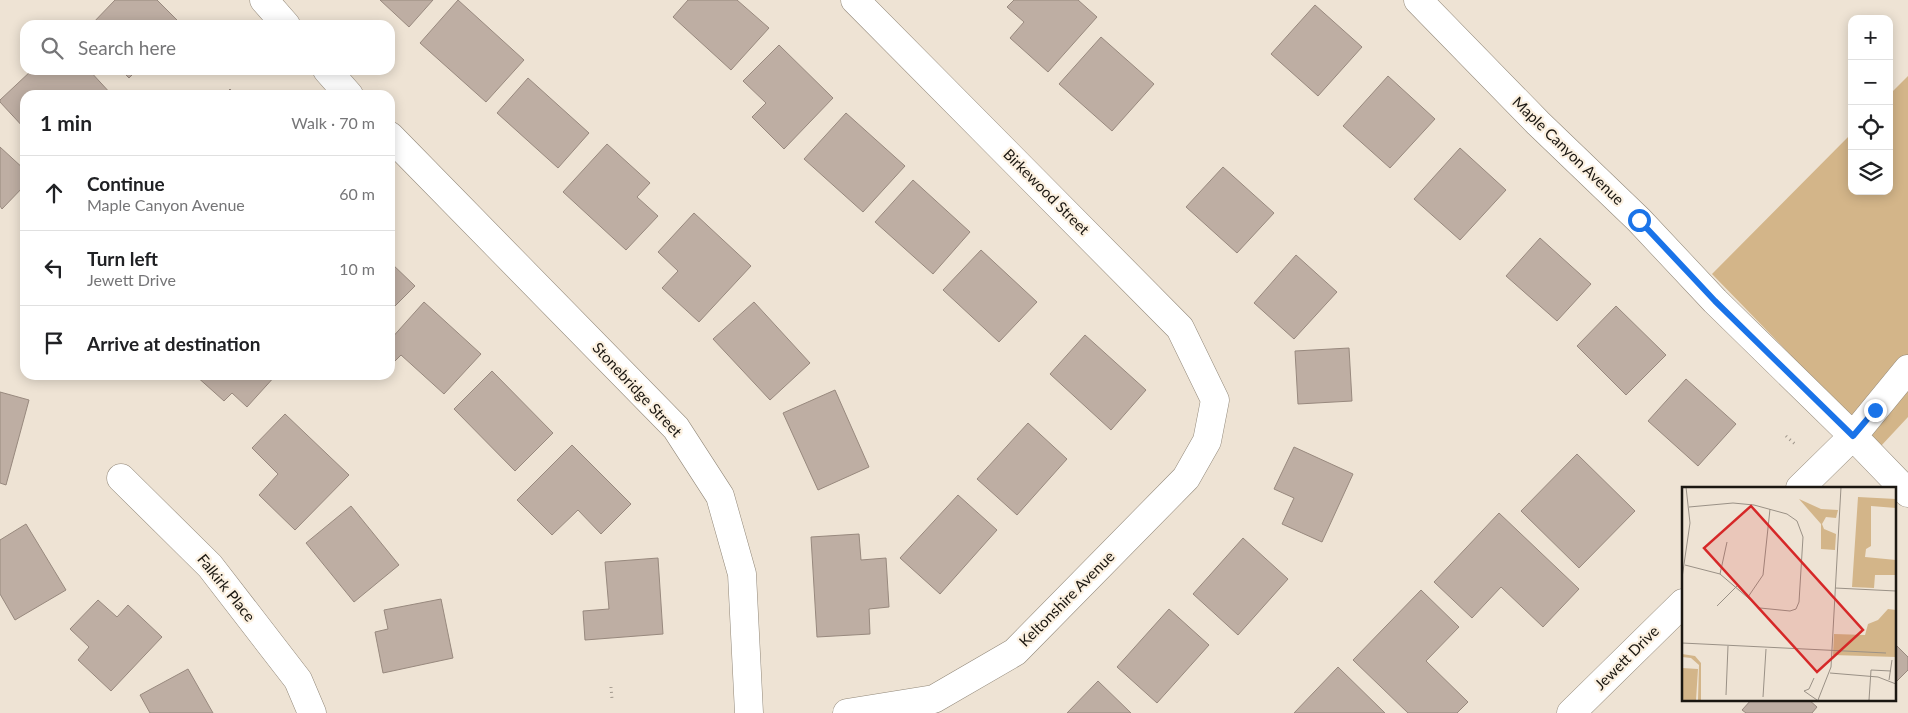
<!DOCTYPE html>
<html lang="en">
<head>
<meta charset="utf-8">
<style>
	:root { --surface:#fff; --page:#f2f2f2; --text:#202124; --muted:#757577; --line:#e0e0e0 }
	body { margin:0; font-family:Lato,sans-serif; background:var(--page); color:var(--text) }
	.controls { position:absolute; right:15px; top:15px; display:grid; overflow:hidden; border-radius:10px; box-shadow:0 2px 12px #0003 }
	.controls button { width:45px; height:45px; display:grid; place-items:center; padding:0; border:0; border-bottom:1px solid var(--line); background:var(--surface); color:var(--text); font:25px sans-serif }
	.stop { position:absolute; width:15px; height:15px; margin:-11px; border:4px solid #1a73e8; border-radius:50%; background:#fff }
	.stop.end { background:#1a73e8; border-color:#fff; box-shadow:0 1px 5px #0008 }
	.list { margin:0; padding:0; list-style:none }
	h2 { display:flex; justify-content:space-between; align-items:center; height:65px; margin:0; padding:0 20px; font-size:21px }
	h2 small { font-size:16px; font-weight:400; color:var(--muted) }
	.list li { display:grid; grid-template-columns:32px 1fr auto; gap:15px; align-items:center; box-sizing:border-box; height:75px; padding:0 20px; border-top:1px solid var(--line) }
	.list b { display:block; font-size:19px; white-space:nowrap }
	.list p { margin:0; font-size:16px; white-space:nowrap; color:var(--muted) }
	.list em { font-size:16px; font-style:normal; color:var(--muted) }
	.icon { flex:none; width:28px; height:28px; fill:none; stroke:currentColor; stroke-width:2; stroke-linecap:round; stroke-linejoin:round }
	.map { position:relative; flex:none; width:1908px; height:713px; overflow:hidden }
	.search { position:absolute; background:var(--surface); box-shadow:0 2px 12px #0003; left:20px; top:20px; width:375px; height:55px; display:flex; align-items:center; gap:12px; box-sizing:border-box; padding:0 18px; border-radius:15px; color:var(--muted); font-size:19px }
	.panel { position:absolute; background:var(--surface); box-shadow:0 2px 12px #0003; left:20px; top:90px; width:375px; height:290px; border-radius:15px }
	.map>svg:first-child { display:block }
	.green { fill:#d3b589 }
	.building { fill:#beaea3; stroke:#98897e }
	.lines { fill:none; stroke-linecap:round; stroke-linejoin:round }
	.minor-casing { stroke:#918778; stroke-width:29 }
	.path { stroke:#a0978c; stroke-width:3; stroke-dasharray:1 4; stroke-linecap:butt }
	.minor { stroke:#fff; stroke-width:28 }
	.route { stroke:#1a73e8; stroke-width:6 }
	.labels { text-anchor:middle; stroke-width:4.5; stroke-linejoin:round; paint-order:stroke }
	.street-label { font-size:15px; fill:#1b1711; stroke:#fcf1e1 }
	.inset-road { fill:none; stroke:#9a9186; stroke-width:1 }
	.view { fill:#d62828; fill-opacity:0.15; stroke:#d62828; stroke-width:2.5 }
	.inset-edge { fill:none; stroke:#1b1711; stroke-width:2.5 }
</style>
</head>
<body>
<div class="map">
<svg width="1908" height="713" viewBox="0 0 1908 713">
	<rect width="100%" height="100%" fill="#eee3d4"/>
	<path class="green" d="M1908 76V417L1880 447 1712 274 1852 133V191H1889V95Z"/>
	<path class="building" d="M115 0H157L181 24 180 25H91Z
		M380 0H433L409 27Z
		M458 0 524 60 486 102 420 43Z
		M688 0H737L769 28 731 70 673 17Z
		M1014 0H1078L1097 17 1048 72 1010 38 1024 22 1007 7Z
		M1315 5 1362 47 1318 96 1271 54Z
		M1101 37 1154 84 1112 131 1059 84Z
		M779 45 833 98 784 149 752 117 766 103 743 81Z
		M32 70H89L112 95H25V129L0 102V100Z
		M121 70H137L129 78Z
		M1388 76 1435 119 1390 168 1343 126Z
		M528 78 589 133 558 168 497 113Z
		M230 89 235 95H224Z
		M846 113 905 166 863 212 804 159Z
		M607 144 650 183 637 197 658 216 626 250 563 192Z
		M0 147 25 170V185L2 209 0 206Z
		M1460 148 1506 190 1460 240 1414 199Z
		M1223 167 1274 213 1237 253 1186 207Z
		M913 180 970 232 933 274 875 222Z
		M694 213 751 266 699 322 662 288 678 271 658 252Z
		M1540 238 1591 284 1557 321 1506 276Z
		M981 250 1037 302 999 342 943 290Z
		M1296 255 1337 292 1294 339 1254 303Z
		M390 262 415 286 390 311Z
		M424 302 481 354 444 394 401 355 394 362 390 359V340Z
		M754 302 810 363 770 400 713 339Z
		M1616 306 1666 355 1626 395 1577 346Z
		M1085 335 1146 390 1111 430 1050 374Z
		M1349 348 1352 401 1298 404 1295 351Z
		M492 371 553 433 515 471 454 409Z
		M195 375H276L247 407 232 393 224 401Z
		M1686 379 1736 424 1698 466 1648 421Z
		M835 390 869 467 818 490 783 413Z
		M0 392 29 400 6 485 0 483Z
		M285 414 349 475 295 530 259 495 278 474 252 448Z
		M1028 423 1067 459 1017 515 977 479Z
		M572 445 631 504 601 534 578 510 552 535 517 500Z
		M1294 447 1353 474 1322 542 1282 524 1294 498 1274 489Z
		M1577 454 1635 511 1579 568 1521 511Z
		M958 495 997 530 940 594 900 558Z
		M351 506 399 565 354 602 306 543Z
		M1499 513 1579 589 1543 627 1501 587 1472 618 1434 582Z
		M26 524 66 590 15 620 0 594V540Z
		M859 534 861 560 886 558 889 607 869 609 870 634 817 637 811 537Z
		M1243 538 1288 579 1238 635 1193 594Z
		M658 558 663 634 585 640 583 611 609 609 605 562Z
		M1421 590 1459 627 1426 661 1468 702 1457 713H1408L1353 660Z
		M441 599 453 658 383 673 375 632 388 629 384 610Z
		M98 600 117 617 128 605 162 637 111 691 78 660 89 647 70 629Z
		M1169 609 1209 645 1157 703 1117 667Z
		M1894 643 1908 657V670L1894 684Z
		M1338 667 1385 713H1294Z
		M188 669 213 713H150L140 695Z
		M1098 681 1131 713H1067Z
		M1752 699H1808L1817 707 1812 713H1746L1742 710Z"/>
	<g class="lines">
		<defs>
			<path id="minor" d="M264 0 286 25
				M1418 0 1538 123 1639 220 1715 301 1853 436 1908 493
				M327 70 349 95
				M390 136 676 428 720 496 742 574 749 713
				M121 478 210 566 298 680 312 713
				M1800 488 1853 436 1908 369
				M847 713 934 699 1015 652 1186 478 1207 441 1215 400 1180 328 855 0
				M1571 713 1683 603"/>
		</defs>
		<use href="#minor" class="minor-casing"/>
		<path class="path" d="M1786 436 1796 445
			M611 687 612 699"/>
		<use href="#minor" class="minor"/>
	</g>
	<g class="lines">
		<path class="route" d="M1639 220 1715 301 1853 436 1875 410"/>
	</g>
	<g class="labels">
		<g class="street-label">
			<text transform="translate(1568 151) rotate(44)" y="5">Maple Canyon Avenue</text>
			<text transform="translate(1046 192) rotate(45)" y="5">Birkewood Street</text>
			<text transform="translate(637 390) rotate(47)" y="5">Stonebridge Street</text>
			<text transform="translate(226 588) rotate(51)" y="5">Falkirk Place</text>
			<text transform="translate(1067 599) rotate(-45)" y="5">Keltonshire Avenue</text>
			<text transform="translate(1627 658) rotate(-45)" y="5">Jewett Drive</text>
		</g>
	</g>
	<g transform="translate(1682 487)">
		<rect width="214" height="214" fill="#eee3d4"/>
		<path d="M176 10 214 12V21L189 19V59L184 62 183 70 214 73V88H193L192 101 170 100ZM117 12 139 22 156 23 154 31 144 30 140 37 142 42 154 47 153 63 139 62V37ZM206 122 214 123V170L151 168 152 147 183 148 186 137 196 133ZM0 167 13 169 19 176V213H16L17 178 9 171 0 170ZM0 181 16 182 14 213H0Z" fill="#d3b589"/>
		<path class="inset-road" d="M3 78 38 87 78 121 108 124 114 122 117 115 121 50 115 34 105 27 72 18 51 16 7 20M38 87 45 55M0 91 8 36 4 0M153 101 214 104M66 110 81 88 88 22M35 119 55 99M0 156 204 166M148 186 196 190 214 197M207 193 210 173M122 204 127 202 132 191M122 204 135 213M44 208 46 159M81 210 84 162M136 213 149 180 159 0M187 213 189 183 209 184"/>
		<path class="view" d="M69 19 181 143 135 185 22 61Z"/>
		<rect width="214" height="214" class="inset-edge"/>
	</g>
</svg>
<div class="controls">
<button>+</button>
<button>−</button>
<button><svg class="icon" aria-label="locate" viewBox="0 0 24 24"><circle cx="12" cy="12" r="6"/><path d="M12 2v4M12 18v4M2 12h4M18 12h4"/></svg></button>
<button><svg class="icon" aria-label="layers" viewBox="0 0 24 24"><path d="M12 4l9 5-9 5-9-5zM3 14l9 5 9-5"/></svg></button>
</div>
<div class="stop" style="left:1639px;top:220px"></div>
<div class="stop end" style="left:1875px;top:410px"></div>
<div class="search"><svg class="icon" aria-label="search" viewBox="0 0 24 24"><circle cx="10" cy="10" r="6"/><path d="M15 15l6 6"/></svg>Search here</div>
<section class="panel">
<h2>1 min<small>Walk · 70 m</small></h2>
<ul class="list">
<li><svg class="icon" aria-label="ahead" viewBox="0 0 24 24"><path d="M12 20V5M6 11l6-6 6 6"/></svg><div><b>Continue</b><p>Maple Canyon Avenue</p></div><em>60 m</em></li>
<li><svg class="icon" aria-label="left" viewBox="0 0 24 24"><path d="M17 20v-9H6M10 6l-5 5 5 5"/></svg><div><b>Turn left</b><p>Jewett Drive</p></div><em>10 m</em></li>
<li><svg class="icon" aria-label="arrive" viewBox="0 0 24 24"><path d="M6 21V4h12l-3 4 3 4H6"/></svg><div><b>Arrive at destination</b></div></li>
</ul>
</section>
</div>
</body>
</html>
